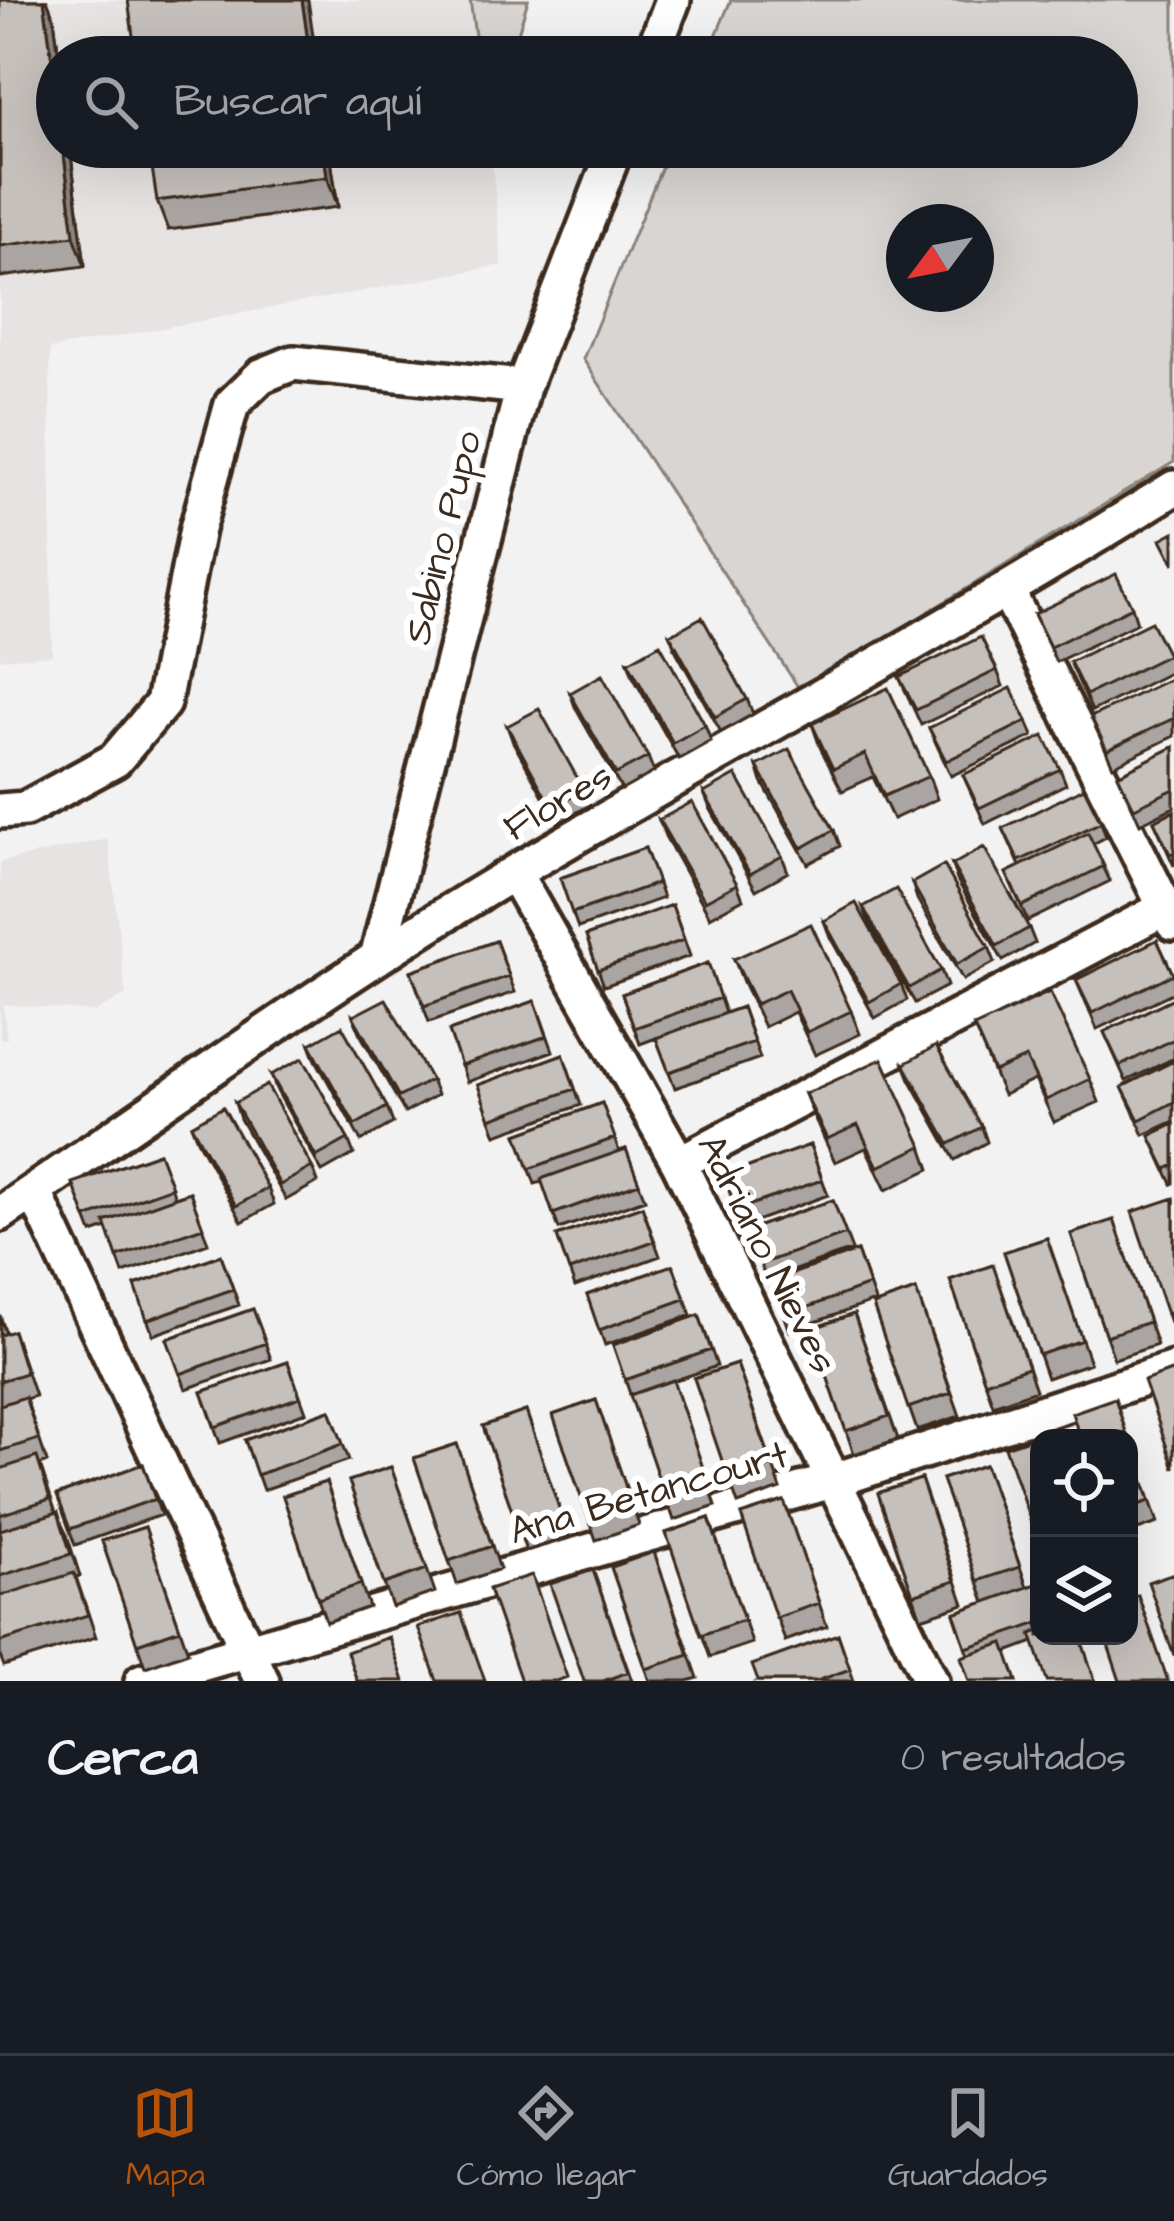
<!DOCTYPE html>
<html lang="es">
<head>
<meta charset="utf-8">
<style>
	:root { --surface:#171b24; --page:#20242c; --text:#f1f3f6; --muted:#9ea1a6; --line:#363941; --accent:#b45309 }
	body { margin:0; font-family:"Architects Daughter",sans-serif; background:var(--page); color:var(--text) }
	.controls { position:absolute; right:36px; bottom:36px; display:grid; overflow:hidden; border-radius:24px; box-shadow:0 12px 48px #0002 }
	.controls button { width:108px; height:108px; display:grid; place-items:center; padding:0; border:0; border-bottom:3px solid var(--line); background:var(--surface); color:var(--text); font:60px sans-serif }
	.compass { position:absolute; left:886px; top:204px; width:108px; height:108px; border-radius:50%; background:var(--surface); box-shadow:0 12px 48px #0002; rotate:238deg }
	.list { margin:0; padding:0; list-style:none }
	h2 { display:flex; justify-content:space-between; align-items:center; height:156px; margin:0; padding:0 48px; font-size:51px }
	h2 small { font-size:39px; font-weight:400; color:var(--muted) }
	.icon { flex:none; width:66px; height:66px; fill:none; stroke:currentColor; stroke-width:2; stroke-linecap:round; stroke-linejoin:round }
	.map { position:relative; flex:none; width:1174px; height:1681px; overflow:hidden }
	.search { position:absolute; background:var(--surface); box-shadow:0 12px 48px #0002; left:36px; right:36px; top:36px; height:132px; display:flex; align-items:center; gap:30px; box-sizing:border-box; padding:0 42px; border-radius:66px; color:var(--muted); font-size:45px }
	.sheet { height:372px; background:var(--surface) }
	nav { display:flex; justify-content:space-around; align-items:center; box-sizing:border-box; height:168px; border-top:3px solid var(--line); background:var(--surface); font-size:33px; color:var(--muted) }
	nav a { display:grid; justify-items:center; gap:6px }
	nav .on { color:var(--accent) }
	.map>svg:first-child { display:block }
	.built { fill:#e6e3e2 }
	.green { fill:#d8d5d2; stroke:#8a8078; stroke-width:3; fill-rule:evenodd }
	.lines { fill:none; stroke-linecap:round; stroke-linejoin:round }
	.minor-casing { stroke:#3b2a1e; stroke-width:42 }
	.minor { stroke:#fff; stroke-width:33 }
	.wall { fill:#aaa5a3; stroke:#3b2a1e; stroke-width:3 }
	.shaded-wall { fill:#8b8684; stroke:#3b2a1e; stroke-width:3 }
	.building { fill:#c6c0bd; stroke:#3b2a1e; stroke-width:3 }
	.labels { text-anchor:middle; stroke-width:12; stroke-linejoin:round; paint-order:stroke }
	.street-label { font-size:39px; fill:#3b2a1e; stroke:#fff }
</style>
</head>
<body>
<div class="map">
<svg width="1174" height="1681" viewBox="0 0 1174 1681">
	<rect width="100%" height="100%" fill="#f3f2f2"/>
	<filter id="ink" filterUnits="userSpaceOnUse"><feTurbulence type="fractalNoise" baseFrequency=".00833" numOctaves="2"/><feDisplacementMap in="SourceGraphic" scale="24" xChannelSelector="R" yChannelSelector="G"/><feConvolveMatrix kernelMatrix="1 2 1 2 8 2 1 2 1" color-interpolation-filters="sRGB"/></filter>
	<g filter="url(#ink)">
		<path class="built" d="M0 0H470L478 57H57V147H491L502 265 50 349 52 655 0 659Z
			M108 839 126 995 95 1012 3 1004 7 1039H0V862Z"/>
		<path class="green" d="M470 0H528L511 57H478Z
			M731 0H1174V462L800 690 583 359 670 147H1117V57H707ZM904 222H976V294H904Z"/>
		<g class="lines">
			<defs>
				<path id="minor" d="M651 57 673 0
					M1008 592 1173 923
					M0 811 25 809 115 760 163 703 197 529 232 404 261 376 293 363 523 387
					M514 873 679 1163 931 1681
					M377 958 523 387 616 147
					M679 1163 1165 908
					M34 1191 262 1681
					M0 1214C171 1099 337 977 515 872 734 743 958 623 1174 488
					M142 1681 835 1480 1174 1369"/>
			</defs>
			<use href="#minor" class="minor-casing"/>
			<use href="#minor" class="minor"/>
		</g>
		<path class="wall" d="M0 0H47L54 18 59 57H57V147H70L85 266 0 277Z
			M329 147 338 207 168 230 157 201Z
			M1132 607 1137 623 1056 662 1034 614Z
			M670 635 747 699 753 714 721 732 676 651Z
			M1168 655 1173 671 1092 711 1070 662Z
			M628 662 705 725 711 741 679 759 633 677Z
			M997 670 1003 686 921 725 899 677Z
			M1174 681V736L1113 766 1091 717Z
			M570 693 648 757 654 772 622 790 576 709Z
			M1027 721 1033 736 951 776 929 728Z
			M812 724 929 776 937 799 893 819 873 777 842 791 820 747Z
			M507 726 584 790 590 805 558 823 513 742Z
			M1174 747V807L1140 824 1118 775Z
			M757 766 834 830 840 846 808 864 762 782Z
			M1060 769 1066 784 985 824 963 775Z
			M704 793 782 856 788 872 756 890 710 808Z
			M1174 811V866L1154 821Z
			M659 820 737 884 743 899 710 917 665 836Z
			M1101 822 1106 837 1093 844 1110 881 1028 921 1006 873 1020 866 1003 828Z
			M645 848 663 898 578 928 560 878Z
			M952 865 1029 928 1035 943 1003 961 957 880Z
			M912 883 989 947 995 962 963 980 917 899Z
			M672 905 690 956 604 986 586 936Z
			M863 907 941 970 947 986 915 1003 869 922Z
			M824 921 901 984 907 1000 875 1018 830 937Z
			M1157 940 1174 976V992L1097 1029 1076 980Z
			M496 941 515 992 429 1022 411 971Z
			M734 959 851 1011 860 1034 815 1055 795 1012 764 1027 743 982Z
			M708 963 725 1013 742 1007 760 1058 675 1088 656 1038 640 1044 622 994Z
			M1174 998V1058L1126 1081 1104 1032Z
			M535 1001 553 1051 467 1082 449 1031Z
			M353 1016 431 1080 437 1095 405 1113 359 1032Z
			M974 1027 1090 1079 1099 1102 1054 1122 1035 1080 1003 1095Z
			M310 1044 387 1107 393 1123 361 1141 316 1060Z
			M563 1054 581 1105 496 1135 478 1085Z
			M1174 1061V1121L1144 1135 1122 1087Z
			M904 1064 982 1127 987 1142 955 1160 910 1079Z
			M271 1075 348 1139 354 1154 322 1172 277 1091Z
			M805 1094 922 1146 930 1169 886 1190 866 1148 835 1162 814 1117Z
			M235 1103 312 1167 318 1182 286 1200 240 1119Z
			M602 1103 619 1151 626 1149 645 1199 559 1229 542 1182 535 1184 517 1134Z
			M1174 1124V1183L1172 1184 1150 1136Z
			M191 1125 268 1188 274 1204 242 1222 197 1140Z
			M810 1145 828 1195 742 1226 724 1176Z
			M159 1153 175 1197 190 1192 208 1243 123 1273 107 1228 92 1233 73 1183Z
			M1174 1198V1333L1167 1314Z
			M833 1200 852 1250 766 1280 748 1230Z
			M642 1206 660 1256 575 1287 557 1236Z
			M1114 1220 1157 1345 1114 1359 1071 1234Z
			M1047 1238 1090 1363 1047 1378 1004 1252Z
			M857 1251 875 1301 790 1331 772 1281Z
			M221 1255 239 1305 153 1335 135 1285Z
			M673 1265 691 1315 605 1345 587 1295Z
			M993 1265 1036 1390 993 1405 950 1280Z
			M916 1290 960 1416 917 1430 873 1305Z
			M253 1309 271 1359 186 1389 167 1339Z
			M854 1314 898 1439 854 1454 811 1329Z
			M0 1315 6 1334 13 1331 35 1396 26 1399 47 1462 40 1465 56 1513 67 1535 80 1576 76 1577 96 1637 4 1666 0 1656Z
			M699 1315 717 1366 673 1381 716 1506 674 1520 613 1345Z
			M288 1362 306 1412 220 1443 202 1392Z
			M737 1364 781 1489 738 1504 694 1378Z
			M596 1400 639 1525 596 1540 553 1415Z
			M330 1410 349 1460 263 1490 245 1440Z
			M526 1411 569 1537 526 1551 483 1426Z
			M1129 1439 1158 1523 1129 1533Z
			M457 1444 500 1569 457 1584 414 1458Z
			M143 1464 161 1515 75 1545 57 1495Z
			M985 1465 1027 1587 1039 1583V1636L1034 1642 1007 1652 968 1655 954 1613 985 1602 942 1479Z
			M391 1467 435 1592 392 1607 349 1481Z
			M921 1479 964 1604 921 1618 878 1493Z
			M326 1482 369 1607 326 1622 283 1496Z
			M784 1501 827 1626 785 1641 741 1515Z
			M709 1518 752 1643 710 1657 666 1533Z
			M145 1527 188 1652 145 1667 102 1541Z
			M654 1552 698 1678 688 1681H650L611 1567Z
			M593 1570 632 1681H584Z
			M838 1634 854 1681H758Z"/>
		<path class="shaded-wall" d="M44 0H47L54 18 59 57H57V99Z
			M302 0H308L316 57H310Z
			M63 147H70L85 266 74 236Z
			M323 147H329L338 207 327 177Z"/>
		<path class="building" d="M0 0H44L57 99V147H63L74 236 0 246Z
			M128 0H302L310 57H136Z
			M149 147H323L327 177 157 201Z
			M1174 532V564L1161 539Z
			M1116 574 1132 607 1050 647 1034 614Z
			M702 617 747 699 715 717 670 635Z
			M1151 622 1168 655 1086 695 1070 662Z
			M981 637 997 670 916 710 899 677Z
			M660 644 705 725 673 743 628 662Z
			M602 675 648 757 616 774 570 693Z
			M1172 678 1174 718 1107 750 1091 717Z
			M888 688 929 776 884 796 865 754 833 769 812 724Z
			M1011 688 1027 721 946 761 929 728Z
			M539 709 584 790 552 808 507 726Z
			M1044 736 1060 769 979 808 963 775Z
			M1174 747V789L1134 808 1118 775Z
			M789 749 834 830 802 848 757 766Z
			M736 775 782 856 750 874 704 793Z
			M1084 788 1101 822 1019 861 1003 828Z
			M692 802 737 884 705 901 659 820Z
			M1174 811V852L1170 854 1154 821Z
			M1088 833 1104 866 1022 906 1006 873Z
			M984 847 1029 928 997 946 952 865Z
			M645 848 658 883 572 913 560 878Z
			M944 865 989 947 957 964 912 883Z
			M896 889 941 970 909 988 863 907Z
			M856 903 901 984 869 1002 824 921Z
			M672 905 684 940 598 970 586 936Z
			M811 924 851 1011 807 1032 787 990 756 1004 734 959Z
			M1157 940 1173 974 1092 1013 1076 980Z
			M496 941 509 976 424 1006 411 971Z
			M708 963 720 998 634 1028 622 994Z
			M1050 992 1090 1079 1046 1100 1026 1058 994 1072 974 1027Z
			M1174 998V1039L1120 1066 1104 1032Z
			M386 999 431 1080 399 1097 353 1016Z
			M535 1001 547 1036 461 1066 449 1031Z
			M742 1007 754 1042 669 1072 656 1038Z
			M342 1026 387 1107 355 1125 310 1044Z
			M936 1046 982 1127 949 1144 904 1064Z
			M563 1054 575 1089 490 1119 478 1085Z
			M303 1058 348 1139 316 1157 271 1075Z
			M882 1059 922 1146 878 1167 858 1125 827 1139 805 1094Z
			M1174 1061V1102L1139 1120 1122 1087Z
			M267 1085 312 1167 280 1185 235 1103Z
			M602 1103 615 1138 529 1169 517 1134Z
			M223 1107 268 1188 236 1206 191 1125Z
			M1174 1124V1165L1166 1169 1150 1136Z
			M810 1145 822 1180 736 1210 724 1176Z
			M626 1149 639 1183 553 1214 541 1179Z
			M159 1153 172 1187 86 1218 73 1183Z
			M190 1192 203 1227 117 1257 105 1222Z
			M1174 1198V1312L1167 1314 1132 1212Z
			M833 1200 846 1234 760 1264 748 1230Z
			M642 1206 654 1241 569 1271 557 1236Z
			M1114 1220 1149 1322 1106 1336 1071 1234Z
			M1047 1238 1082 1340 1039 1355 1004 1252Z
			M857 1251 869 1285 784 1316 772 1281Z
			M221 1255 233 1289 147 1320 135 1285Z
			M673 1265 685 1299 599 1330 587 1295Z
			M993 1265 1028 1367 985 1382 950 1280Z
			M916 1290 951 1393 908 1408 873 1305Z
			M253 1309 266 1343 180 1374 167 1339Z
			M854 1314 889 1416 846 1431 811 1329Z
			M699 1315 711 1350 625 1380 613 1345Z
			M13 1331 26 1373 0 1381V1335Z
			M288 1362 300 1397 215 1427 202 1392Z
			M737 1364 772 1466 729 1481 694 1378Z
			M1174 1370V1468L1144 1381Z
			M673 1380 708 1483 665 1497 630 1395Z
			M25 1397 39 1439 0 1451V1405Z
			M1115 1398 1128 1438H1080L1072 1413Z
			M596 1400 631 1502 588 1517 553 1415Z
			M330 1410 343 1444 257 1475 245 1440Z
			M526 1411 561 1514 518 1528 483 1426Z
			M1048 1432 1049 1438H1039V1546L1005 1447Z
			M1129 1440 1150 1501 1129 1508Z
			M457 1444 492 1546 449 1561 414 1458Z
			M37 1457 50 1499 0 1515V1469Z
			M143 1464 155 1499 70 1529 57 1495Z
			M985 1465 1020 1567 977 1581 942 1479Z
			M391 1467 427 1569 384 1584 349 1481Z
			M921 1479 955 1581 913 1595 878 1493Z
			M326 1482 361 1584 318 1599 283 1496Z
			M784 1501 819 1603 776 1618 741 1515Z
			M58 1512 71 1554 0 1576V1530Z
			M709 1518 744 1620 701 1635 666 1533Z
			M145 1527 180 1629 137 1644 102 1541Z
			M654 1552 689 1655 646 1669 611 1567Z
			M593 1570 628 1672 603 1681H584L550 1584Z
			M74 1573 88 1615 0 1642V1596Z
			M1174 1573V1656L1148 1582Z
			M532 1575 567 1677 556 1681H521L489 1589Z
			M1039 1583V1623L966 1648 954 1613Z
			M1138 1595 1168 1681H1120L1105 1636H1129V1598Z
			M461 1613 485 1681H437L418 1627Z
			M1039 1631V1636H1080L1095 1681H1047L1031 1634Z
			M838 1634 850 1669 817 1681H758L752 1665Z
			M389 1637 404 1681H357L347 1652Z
			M1004 1643 1017 1681H969L961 1657Z"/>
	</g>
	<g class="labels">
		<g class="street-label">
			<text transform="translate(441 537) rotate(-76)" y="14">Sabino Pupo</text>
			<text transform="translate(557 800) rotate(-30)" y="14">Flores</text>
			<text transform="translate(769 1253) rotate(63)" y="14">Adriano Nieves</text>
			<text transform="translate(648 1491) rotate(-16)" y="14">Ana Betancourt</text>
		</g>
	</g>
</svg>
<div class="controls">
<button><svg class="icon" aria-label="locate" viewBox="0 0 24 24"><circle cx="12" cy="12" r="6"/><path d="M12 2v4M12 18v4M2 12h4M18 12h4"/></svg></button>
<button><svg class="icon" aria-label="layers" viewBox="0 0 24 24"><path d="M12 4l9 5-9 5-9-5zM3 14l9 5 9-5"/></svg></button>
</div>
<svg class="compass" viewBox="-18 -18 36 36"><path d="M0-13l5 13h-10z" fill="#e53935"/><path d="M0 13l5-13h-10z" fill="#9ea1a6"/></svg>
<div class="search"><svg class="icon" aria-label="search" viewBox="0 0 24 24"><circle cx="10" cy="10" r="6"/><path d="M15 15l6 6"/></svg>Buscar aquí</div>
</div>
<section class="sheet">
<h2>Cerca<small>0 resultados</small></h2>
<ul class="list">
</ul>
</section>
<nav>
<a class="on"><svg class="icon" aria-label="map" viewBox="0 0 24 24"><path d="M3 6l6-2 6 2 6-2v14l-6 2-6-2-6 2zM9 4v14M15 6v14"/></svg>Mapa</a>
<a><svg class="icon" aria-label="directions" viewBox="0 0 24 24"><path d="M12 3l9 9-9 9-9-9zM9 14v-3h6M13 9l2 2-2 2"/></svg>Cómo llegar</a>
<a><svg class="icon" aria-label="saved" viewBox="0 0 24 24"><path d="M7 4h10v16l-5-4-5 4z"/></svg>Guardados</a>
</nav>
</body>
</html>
